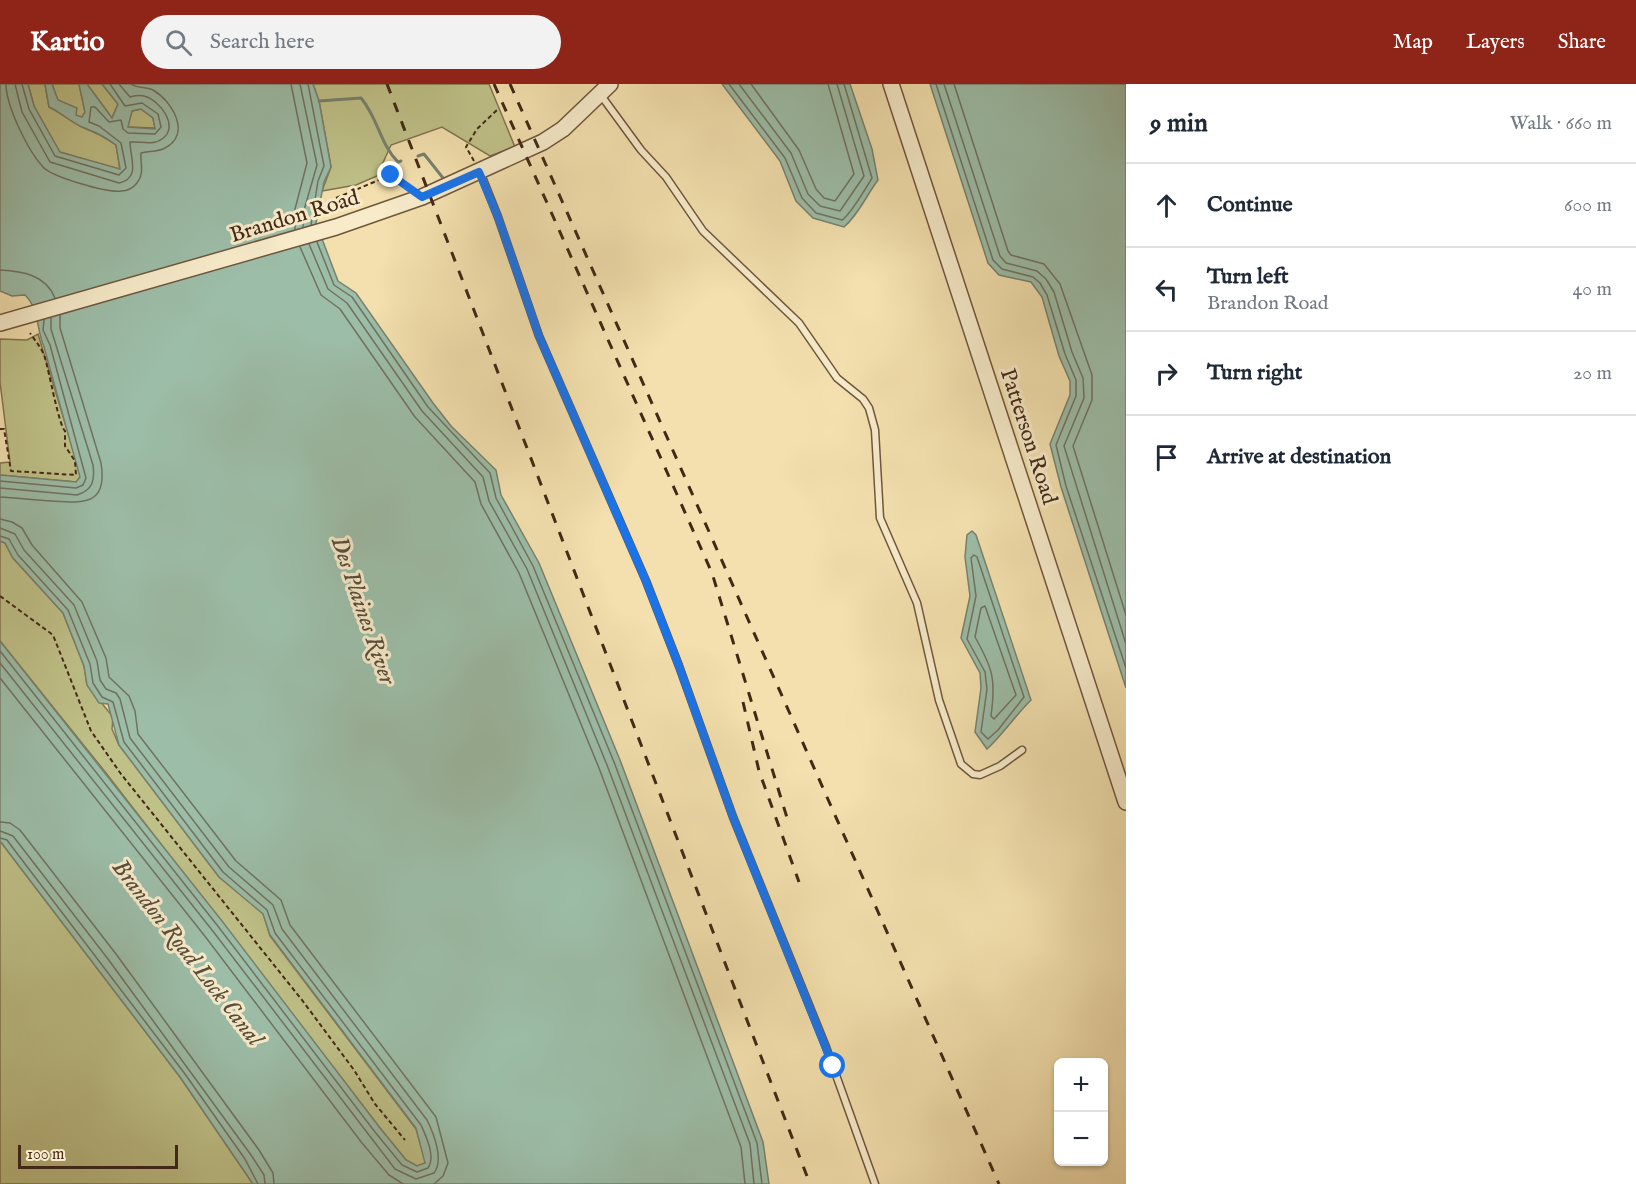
<!DOCTYPE html>
<html lang="en">
<head>
<meta charset="utf-8">
<style>
	:root { --surface:#fff; --page:#f2f2f3; --text:#1f2937; --muted:#747a83; --line:#e0e1e3; --accent:#8f2418 }
	body { margin:0; font-family:"IM FELL English",serif; background:var(--page); color:var(--text) }
	.controls { position:absolute; right:18px; bottom:18px; display:grid; overflow:hidden; border-radius:9px; box-shadow:0 2px 4px #0004 }
	.controls button { width:54px; height:54px; display:grid; place-items:center; padding:0; border:0; border-bottom:2px solid var(--line); background:var(--surface); color:var(--text); font:30px sans-serif }
	.scale { position:absolute; left:18px; bottom:15px; width:160px; box-sizing:border-box; padding-left:6px; border:3px solid #432817; border-top:0; font-size:16px; line-height:21px; white-space:nowrap; color:#432817; -webkit-text-stroke:4px #f7ebca; paint-order:stroke }
	.stop { position:absolute; width:18px; height:18px; margin:-14px; border:4px solid #1a73e8; border-radius:50%; background:#fff }
	.stop.end { background:#1a73e8; border-color:#fff; box-shadow:0 2px 6px #0008 }
	.list { margin:0; padding:0; list-style:none }
	h2 { display:flex; justify-content:space-between; align-items:center; height:78px; margin:0; padding:0 24px; font-size:26px }
	h2 small { font-size:20px; font-weight:400; color:var(--muted) }
	.list li { display:grid; grid-template-columns:39px 1fr auto; gap:18px; align-items:center; box-sizing:border-box; height:84px; padding:0 24px; border-top:2px solid var(--line) }
	.list b { display:block; font-size:22px; white-space:nowrap }
	.list p { margin:0; font-size:20px; white-space:nowrap; color:var(--muted) }
	.list em { font-size:20px; font-style:normal; color:var(--muted) }
	.icon { flex:none; width:33px; height:33px; fill:none; stroke:currentColor; stroke-width:2; stroke-linecap:round; stroke-linejoin:round }
	.map { position:relative; flex:none; width:1126px; height:1100px; overflow:hidden }
	header { display:flex; align-items:center; gap:36px; box-sizing:border-box; height:84px; padding:0 30px; background:var(--accent); color:#fff }
	header strong { font-size:28px }
	nav { display:flex; gap:33px; margin-inline-start:auto; font-size:21px }
	.search { width:420px; height:54px; background:var(--page); display:flex; align-items:center; gap:15px; box-sizing:border-box; padding:0 21px; border-radius:33px; color:var(--muted); font-size:22px }
	main { display:flex }
	aside { flex:1; background:var(--surface) }
	.map>svg:first-child { display:block }
	.green { fill:#bfc188; stroke:#817450; stroke-width:1.5 }
	.water { fill:#9cbda8; stroke:#78816e; stroke-width:1.5; fill-rule:evenodd }
	.lines { fill:none; stroke-linecap:round; stroke-linejoin:round }
	.shore { stroke:#707260; stroke-width:1.5 }
	.stream { stroke:#78816e; stroke-width:3 }
	.service-casing { stroke:#6f563d; stroke-width:9 }
	.tertiary-casing { stroke:#6f563d; stroke-width:18 }
	.path { stroke:#432817; stroke-width:2; stroke-dasharray:4.5 3; stroke-linecap:butt }
	.service { stroke:#f7ebca; stroke-width:6 }
	.tertiary { stroke:#f7ebca; stroke-width:15 }
	.rail { stroke:#432817; stroke-width:3; stroke-dasharray:10 10; stroke-linecap:butt }
	.route { stroke:#1a73e8; stroke-width:8 }
	.labels { text-anchor:middle; stroke-width:6; stroke-linejoin:round; paint-order:stroke }
	.street-label { font-size:22px; fill:#432817; stroke:#f7ebca }
	.water-label { font-size:24px; font-style:italic; fill:#594d3b; stroke:#f7ebca }
</style>
</head>
<body>
<header>
<strong>Kartio</strong>
<div class="search"><svg class="icon" aria-label="search" viewBox="0 0 24 24"><circle cx="10" cy="10" r="6"/><path d="M15 15l6 6"/></svg>Search here</div>
<nav><a>Map</a><a>Layers</a><a>Share</a></nav>
</header>
<main>
<div class="map">
<svg width="1126" height="1100" viewBox="0 0 1126 1100">
	<rect width="100%" height="100%" fill="#f3e0ae"/>
	<filter id="stains"><feTurbulence type="fractalNoise" baseFrequency=".00333" numOctaves="4"/><feColorMatrix values="0 0 0 0 .2 0 0 0 0 .09 0 0 0 0 .02 0 0 0 .5 -.17"/></filter>
	<radialGradient id="worn" r=".72"><stop offset=".6" stop-color="#630" stop-opacity="0"/><stop offset="1" stop-color="#630" stop-opacity=".3"/></radialGradient>
	<path class="green" d="M28 0H45L49 23C60 28 71 38 82 43 96 49 103 52 116 61L120 86 59 68 34 22Z
		M52 0H79L85 28 82 34 76 32V24L58 17Z
		M87 0H102L118 20 112 34Z
		M313 0H489L515 63 490 72 442 43 391 61 377 92 356 101 322 107 331 83 319 17Z
		M141 25 153 34 155 44 127 43 132 27Z
		M38 250 79 385 80 393 76 398 0 391V379L10 378 0 298V255L27 256Z
		M0 457 5 459 13 474 63 529 84 582 87 601 113 633 112 645 119 661 219 793 263 829 270 852 416 1045 426 1079 417 1082 406 1076 380 1044 106 689 0 557Z
		M0 757 180 993 253 1100H0Z"/>
	<path class="water" d="M0 0H28L34 22 60 68 120 85 116 61C102 51 97 49 82 43 71 38 60 28 49 23L45 0H52L58 16 77 24 76 31 82 33 85 28 79 0H87L112 34 118 20 102 0H313L319 17 331 83 324 98 316 139 338 197 356 209 433 319 451 342 496 386 501 411 539 479 620 676 763 1058 769 1100H253L180 993 0 757V557L222 837 380 1044 406 1076 417 1082 425 1079 416 1044 270 851 263 830 219 793 119 661 108 620 99 619 87 601 84 582 63 529 13 474 5 459 0 457V391L76 398 80 393 44 263C36 245 40 226 25 211L12 212 0 207ZM141 25 153 34 155 45 128 43 132 27Z
		M722 0H850L872 65 878 96C866 112 859 130 844 143L813 134 796 117 780 77Z
		M930 0H1126V604L1061 403 1050 360 1070 311V297L1059 272 1042 213 1031 198 999 191 988 179Z
		M972 447 976 451 1031 616C1015 632 1003 650 987 665L975 648 981 604 980 589 961 554 970 512 965 473 967 451Z"/>
	<g class="lines">
		<path class="shore" d="M6 0C6 22 28 67 43 83 52 93 107 109 121 107 127 107 133 104 137 99 145 89 140 79 141 69 149 67 158 68 165 64 192 50 172 17 153 6 146 2 137 5 131 0
			M15 0 22 28 50 78 119 99C141 94 130 74 130 58 140 57 153 62 162 55 180 43 160 16 144 12 140 11 134 12 130 13L119 0
			M22 0 29 25 55 72 119 91 126 84 121 59 99 42 89 38 91 23H95L109 38 121 36 123 45 128 49 155 50 161 43 158 30 142 19 125 22 110 0
			M291 0 307 79 295 125V145
			M300 0 317 81 304 126 303 143
			M308 0 324 82 318 97 311 141
			M729 0 785 74 802 114 816 129 842 136C850 131 866 104 872 94L844 0
			M739 0 791 69 808 110 820 122 840 127 864 92 837 0
			M751 0 799 66 816 105 824 114 835 117 854 90 828 0
			M936 0 993 176 1002 185 1033 193 1040 199 1047 211 1065 270 1076 296V312L1056 361 1066 402 1126 584
			M944 0 1000 172 1006 179 1037 187 1046 195 1054 208 1072 268 1083 294 1084 314 1064 362 1126 560
			M954 0 1008 167 1011 171 1044 180 1060 200 1092 291V316L1073 362 1126 531
			M317 158 334 201 352 213 428 323 490 389 496 414 533 482 614 678 757 1059 762 1100
			M309 160 328 205 347 219 422 327 483 393 489 417 527 485 607 681 750 1060 754 1100
			M300 163 321 211 340 225 415 333 475 398 481 420 519 489 599 684 741 1063 745 1100
			M0 186C22 187 46 191 55 214
			M0 397 76 404 83 401 86 394 50 261 43 246 44 236
			M0 404 77 411C93 406 95 396 93 381L51 245V234
			M0 413C17 414 35 416 52 417 83 419 108 422 101 379L60 244V231
			M0 435 12 438 22 444 32 461 82 518 106 574 109 593 129 612 135 627 138 650 236 777 281 816 290 841 436 1033 448 1079 443 1092 434 1100
			M0 444 15 450 24 466 74 521 97 577 100 596 106 605 116 609 120 615 130 654 229 783 273 821 282 845 427 1036C434 1050 444 1076 434 1089L416 1095 395 1085 212 846 0 579
			M0 452 9 455 18 471 68 526 90 580 93 599 102 613 113 618 124 658 223 788 267 826 275 849 421 1041C426 1052 436 1073 428 1084L417 1088 402 1081 375 1048 217 841 0 567
			M974 471 977 473 1024 613 998 646 988 655 981 648 987 605 985 588 967 555 976 512 971 474Z
			M985 522 1016 611 994 635 991 632C996 595 993 585 975 553L981 524Z
			M0 594 204 851 362 1059 389 1091 403 1100
			M0 738 10 739 20 746 116 870 259 1066 273 1089 274 1100
			M0 747 13 752 108 875 251 1071 264 1091 265 1100
			M0 754 7 756 19 772 185 990 245 1075 258 1100"/>
		<path class="stream" d="M319 17 361 14C378 34 380 60 398 78L401 77
			M418 72 424 70 443 94"/>
		<defs>
			<path id="service" d="M600 10 641 66 666 93 703 147 799 239 837 294 863 315 869 324 875 346 880 434 917 519 939 616 961 680 973 690 980 691 1000 682 1022 666
				M480 88 498 133 539 252 646 497 679 582 733 733 826 963 875 1100"/>
			<path id="tertiary" d="M891 0 1126 718
				M0 239 336 143 422 113 543 58 563 45 610 0"/>
		</defs>
		<use href="#service" class="service-casing"/>
		<use href="#tertiary" class="tertiary-casing"/>
		<path class="path" d="M474 77 466 63 477 45 497 26
			M336 114 391 91 411 105
			M0 345H4L11 387 76 391 75 377 65 362V347C59 342 49 287 45 274 42 264 36 258 30 249
			M0 512 53 551 91 647 121 690 302 916 354 986 375 1020 405 1056"/>
		<use href="#service" class="service"/>
		<use href="#tertiary" class="tertiary"/>
		<path class="rail" d="M387 0 810 1100
			M494 0 712 489 788 737
			M510 0 999 1100
			M743 618 759 687 799 798"/>
	</g>
	<g class="lines">
		<path class="route" d="M391 91 422 113 479 88 498 133 539 252 646 497 679 582 733 733 833 982"/>
	</g>
	<g class="labels">
		<g class="street-label">
			<text transform="translate(294 131) rotate(-17)" y="8">Brandon Road</text>
			<text transform="translate(1030 352) rotate(72)" y="8">Patterson Road</text>
		</g>
		<g class="water-label">
			<text transform="translate(364 526) rotate(71)" y="8">Des Plaines River</text>
			<text transform="translate(188 868) rotate(52)" y="8">Brandon Road Lock Canal</text>
		</g>
	</g>
	<rect width="100%" height="100%" filter="url(#stains)"/>
	<rect width="100%" height="100%" fill="url(#worn)"/>
</svg>
<div class="controls">
<button>+</button>
<button>−</button>
</div>
<div class="scale">100 m</div>
<div class="stop" style="left:833px;top:982px"></div>
<div class="stop end" style="left:391px;top:91px"></div>
</div>
<aside>
<h2>9 min<small>Walk · 660 m</small></h2>
<ul class="list">
<li><svg class="icon" aria-label="ahead" viewBox="0 0 24 24"><path d="M12 20V5M6 11l6-6 6 6"/></svg><div><b>Continue</b></div><em>600 m</em></li>
<li><svg class="icon" aria-label="left" viewBox="0 0 24 24"><path d="M17 20v-9H6M10 6l-5 5 5 5"/></svg><div><b>Turn left</b><p>Brandon Road</p></div><em>40 m</em></li>
<li><svg class="icon" aria-label="right" viewBox="0 0 24 24"><path d="M7 20v-9h11M14 6l5 5-5 5"/></svg><div><b>Turn right</b></div><em>20 m</em></li>
<li><svg class="icon" aria-label="arrive" viewBox="0 0 24 24"><path d="M6 21V4h12l-3 4 3 4H6"/></svg><div><b>Arrive at destination</b></div></li>
</ul>
</aside>
</main>
</body>
</html>
